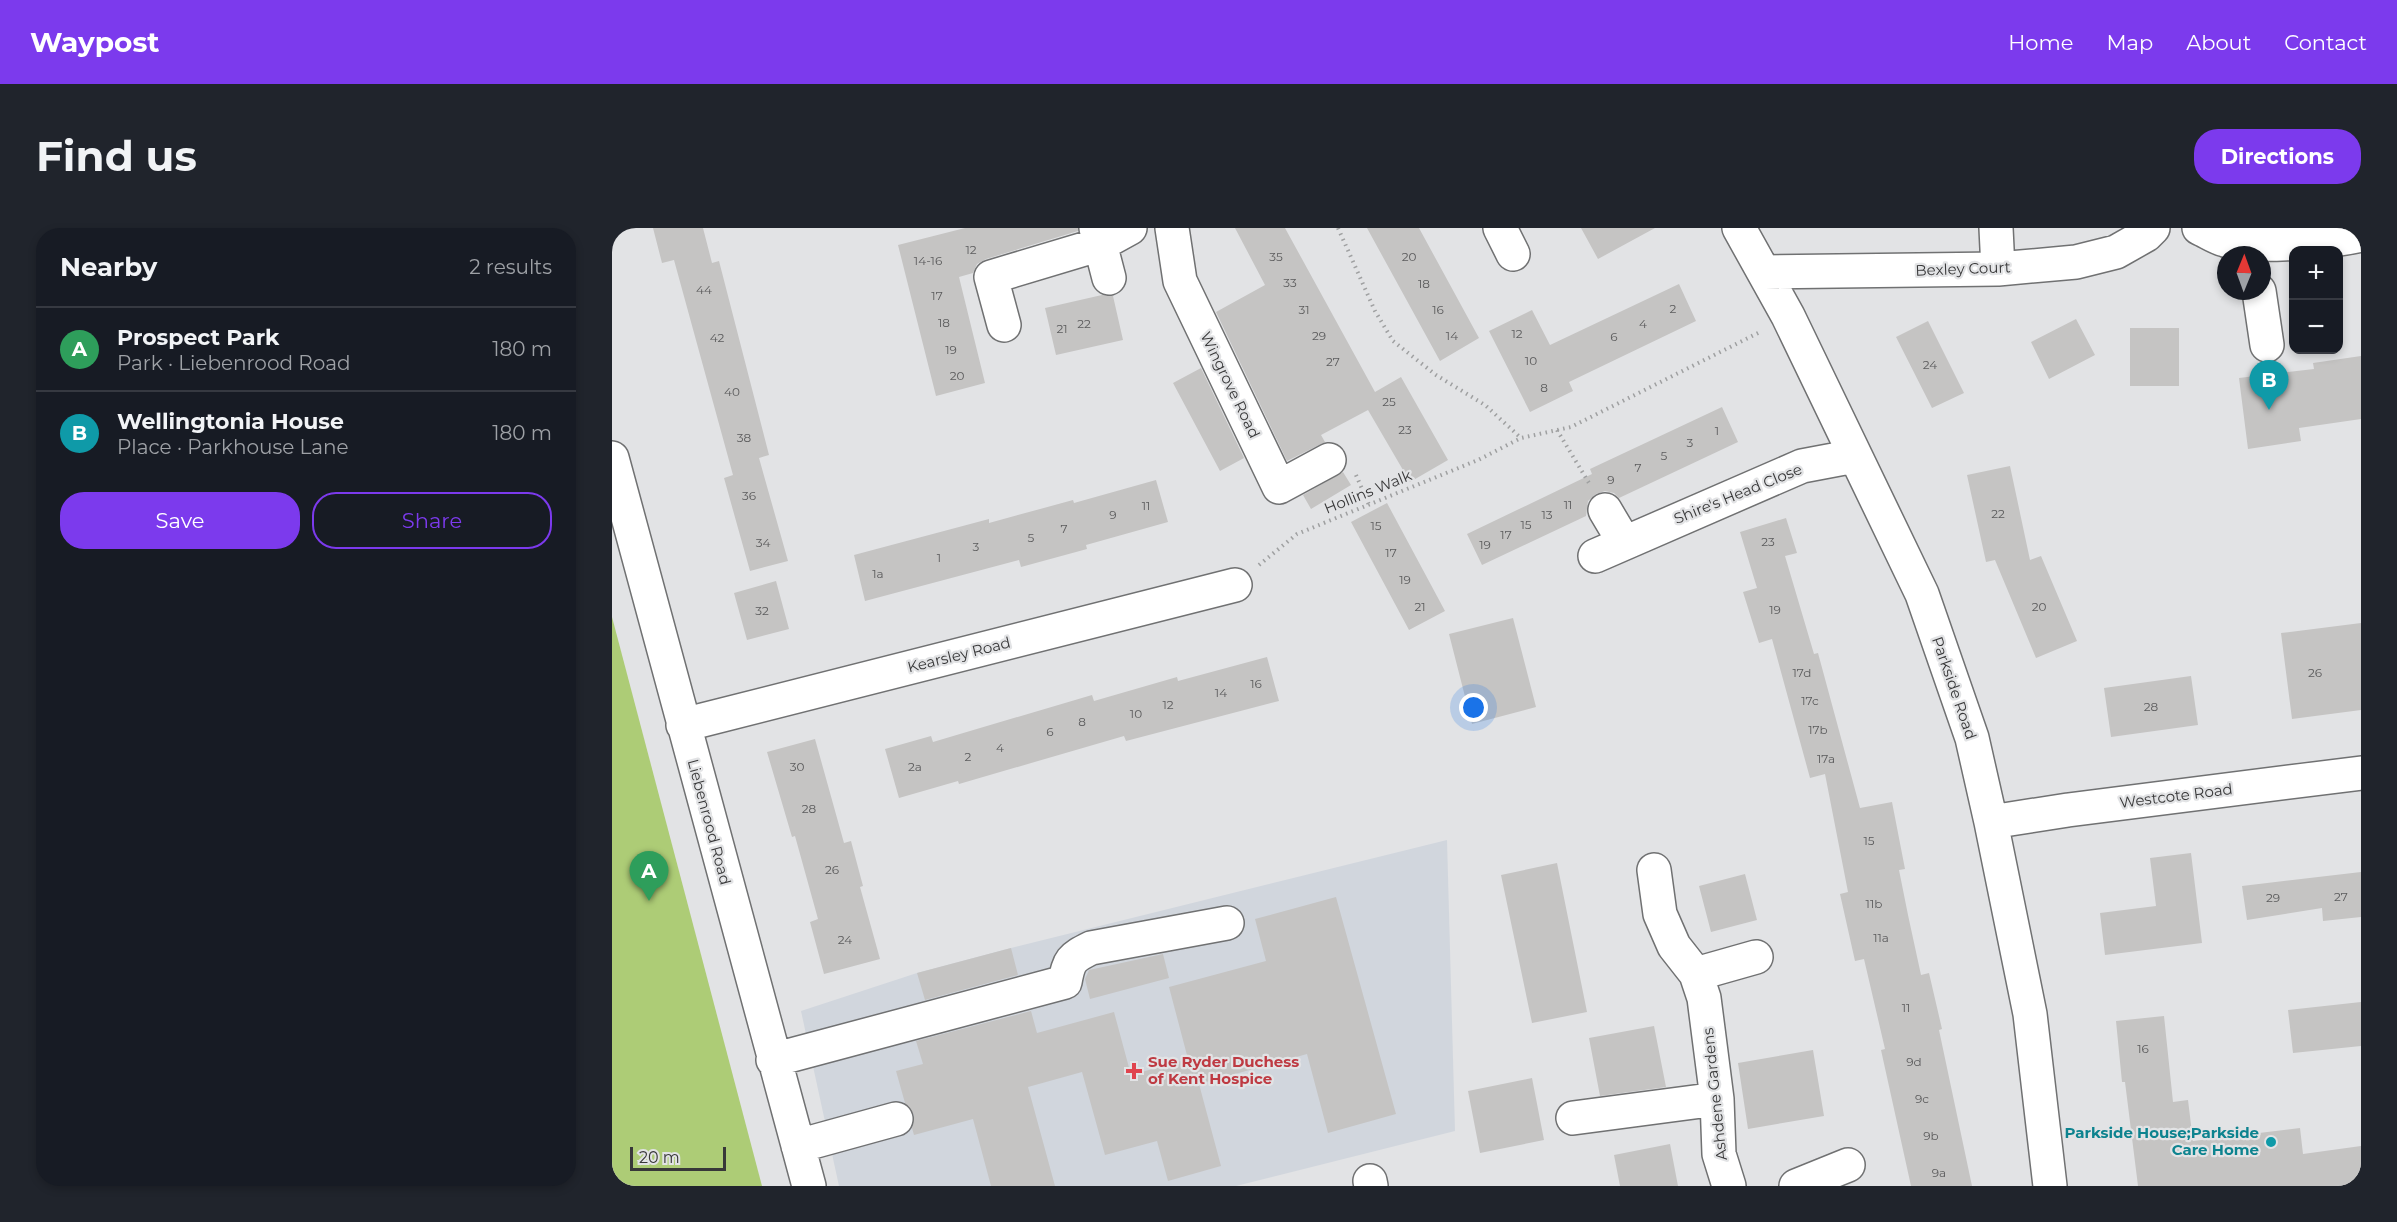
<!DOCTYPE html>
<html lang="en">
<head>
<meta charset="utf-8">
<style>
	:root { --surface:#171b24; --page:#20242c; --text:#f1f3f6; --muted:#9ea1a6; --line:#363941; --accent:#7c3aed }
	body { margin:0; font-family:Montserrat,sans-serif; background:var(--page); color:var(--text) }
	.controls { position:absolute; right:18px; top:18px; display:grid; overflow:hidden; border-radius:12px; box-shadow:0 3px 9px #0003 }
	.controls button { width:54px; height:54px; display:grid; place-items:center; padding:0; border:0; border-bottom:2px solid var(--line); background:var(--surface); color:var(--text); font:30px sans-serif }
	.compass { position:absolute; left:1605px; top:18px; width:54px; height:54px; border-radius:50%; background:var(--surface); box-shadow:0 3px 9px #0003; rotate:1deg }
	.scale { position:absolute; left:18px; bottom:15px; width:96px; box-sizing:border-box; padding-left:6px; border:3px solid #383839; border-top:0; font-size:16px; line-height:21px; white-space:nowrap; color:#383839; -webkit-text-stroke:4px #e2e3e5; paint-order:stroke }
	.you { position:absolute; left:862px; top:480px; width:21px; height:21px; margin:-15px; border:4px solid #fff; border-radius:50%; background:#1a73e8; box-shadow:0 0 0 9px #1a73e833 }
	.badge { display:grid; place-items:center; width:39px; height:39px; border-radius:50%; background:var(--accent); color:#fff; font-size:20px; font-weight:700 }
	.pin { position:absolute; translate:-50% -50px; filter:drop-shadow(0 2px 3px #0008) }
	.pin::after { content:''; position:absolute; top:32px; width:21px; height:18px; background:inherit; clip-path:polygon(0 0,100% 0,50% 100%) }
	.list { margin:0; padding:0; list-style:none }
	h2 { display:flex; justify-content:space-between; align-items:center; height:78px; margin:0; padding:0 24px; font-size:26px }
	h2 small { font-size:20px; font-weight:400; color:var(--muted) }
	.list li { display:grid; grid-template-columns:39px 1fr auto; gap:18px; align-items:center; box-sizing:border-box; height:84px; padding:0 24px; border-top:2px solid var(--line) }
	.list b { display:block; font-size:22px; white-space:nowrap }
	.list p { margin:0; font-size:20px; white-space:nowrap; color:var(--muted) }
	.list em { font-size:20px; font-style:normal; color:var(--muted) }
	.actions { display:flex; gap:12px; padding:18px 24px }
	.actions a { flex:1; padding:14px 0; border:2px solid var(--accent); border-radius:24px; text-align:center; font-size:21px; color:var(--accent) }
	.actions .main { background:var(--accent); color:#fff }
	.map { position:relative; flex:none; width:1749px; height:958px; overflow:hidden; border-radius:24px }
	header { display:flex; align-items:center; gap:36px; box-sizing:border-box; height:84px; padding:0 30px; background:var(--accent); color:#fff }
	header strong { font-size:28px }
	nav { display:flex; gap:33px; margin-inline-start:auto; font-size:21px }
	.intro { display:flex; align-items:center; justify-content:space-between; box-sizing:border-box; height:144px; padding:0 36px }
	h1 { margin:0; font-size:42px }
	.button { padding:15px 27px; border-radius:24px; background:var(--accent); color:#fff; font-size:21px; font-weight:700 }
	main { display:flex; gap:36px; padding:0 36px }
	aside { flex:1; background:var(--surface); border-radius:24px; box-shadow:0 3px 9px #0003 }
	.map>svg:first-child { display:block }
	.built { fill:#d1d6dd }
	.green { fill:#adcc76 }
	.building { fill:#c5c4c3 }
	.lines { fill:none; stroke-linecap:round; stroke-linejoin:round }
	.minor-casing { stroke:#707172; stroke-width:36 }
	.path { stroke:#9fa0a1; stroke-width:4; stroke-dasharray:1.5 4.5; stroke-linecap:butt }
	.minor { stroke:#fff; stroke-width:33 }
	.health-dot { fill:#e0444e; stroke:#e2e3e5; stroke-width:2 }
	.culture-dot { fill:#0f9aa8; stroke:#e2e3e5; stroke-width:2 }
	.labels { text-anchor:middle; stroke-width:4.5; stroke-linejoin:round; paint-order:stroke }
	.number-label { font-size:12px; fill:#5b5b5c }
	.street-label { font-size:15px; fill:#383839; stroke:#e2e3e5 }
	.health-label { font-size:15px; font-weight:bold; fill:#be3a42; stroke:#e2e3e5; text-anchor:start }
	.culture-label { font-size:15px; font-weight:bold; fill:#0d838f; stroke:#e2e3e5; text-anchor:end }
</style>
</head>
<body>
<header>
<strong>Waypost</strong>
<nav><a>Home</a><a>Map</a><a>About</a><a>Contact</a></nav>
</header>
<div class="intro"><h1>Find us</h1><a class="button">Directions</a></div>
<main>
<aside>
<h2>Nearby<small>2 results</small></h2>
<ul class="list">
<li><span class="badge" style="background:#2e9e5b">A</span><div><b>Prospect Park</b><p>Park · Liebenrood Road</p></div><em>180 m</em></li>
<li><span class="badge" style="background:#0f9aa8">B</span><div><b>Wellingtonia House</b><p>Place · Parkhouse Lane</p></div><em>180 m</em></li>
</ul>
<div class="actions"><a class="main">Save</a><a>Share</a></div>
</aside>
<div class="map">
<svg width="1749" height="958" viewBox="0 0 1749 958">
	<rect width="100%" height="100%" fill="#e2e3e5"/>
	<path class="built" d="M835 612 843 903 624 958H227L189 783 305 745 399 720Z"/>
	<path class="green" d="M0 389 150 958H0Z"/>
	<path class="building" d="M41 0H91L100 35 107 33 157 227 147 230 176 333 138 343 112 250 121 247 62 32 50 35Z
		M353 0H466V3L374 31 365 36 361 45 347 49 373 155 324 168 286 17Z
		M623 0H673L763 164 789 149 836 232 798 254 756 182 709 207 713 214 675 233 604 84 653 57Z
		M755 0H807L867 110 828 133Z
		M969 0H1043L986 31Z
		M1067 56 1084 93 957 154 961 163 918 184 877 103 920 82 938 117Z
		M490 67 501 68 511 112 444 127 433 80Z
		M1464 91 1483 127 1437 151 1419 114Z
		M1316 93 1352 165 1320 180 1284 109Z
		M1518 100H1567V158H1518Z
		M1749 128V191L1687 200 1689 213 1636 221 1627 150 1702 141 1701 135Z
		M589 140 632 230 608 243 561 155Z
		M1110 179 1126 214 1007 270 1002 265 993 263 984 266 976 273 974 288 870 337 855 306 980 246 978 241Z
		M1398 238 1418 332 1429 328 1465 413 1424 430 1383 332 1374 334 1355 247Z
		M731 244 739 257 699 281 691 267Z
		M544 252 556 294 474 317 475 321 409 339 407 332 253 373 242 327 377 291V295L461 272 462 275Z
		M775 275 833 383 797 402 739 294Z
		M1174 290 1185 325 1173 328 1202 426 1206 425 1248 580 1280 574 1293 641 1287 642 1296 687 1309 747 1317 745 1330 801 1327 802 1360 958H1299L1269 822 1273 821 1252 731 1243 733 1228 666 1236 664 1213 546 1198 550 1160 411 1147 415 1131 364 1145 360 1128 304Z
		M164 353 177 401 135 412 122 365Z
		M901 390 924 479 860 496 837 406Z
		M1749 395V482L1680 491 1669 405Z
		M655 429 667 473 514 513 512 508 347 556 346 553 287 570 273 521 319 508 321 514 480 467 482 473 565 449 566 453Z
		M1579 448 1586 497 1499 509 1492 460Z
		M203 511 232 615 239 613 251 658 248 659 268 731 212 746 198 694 206 691 183 608 180 609 155 524Z
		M1579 625 1590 715 1493 727 1488 685 1544 678 1538 630Z
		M945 635 975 784 920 795 889 647Z
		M1749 644V689L1711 693 1710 680 1635 692 1630 658Z
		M1133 646 1145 692 1099 704 1087 658Z
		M724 669 784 886 716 905 695 826 587 856 609 938 556 953 545 913 493 927 470 844 416 859 443 958H379L361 891 302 907 300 900 302 887 293 875 284 843 311 836 304 813 419 783 425 805 502 784 519 847 576 831 557 759 654 733 643 691Z
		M399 720 406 747 313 772 305 745Z
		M551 726 557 750 478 771 473 751 477 742Z
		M1749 774V818L1681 825 1676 782Z
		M1552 788 1561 874 1576 872 1581 913 1688 900 1691 926 1749 918V958H1526L1513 854H1510L1504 793Z
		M1042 798 1054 859 988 868 977 810Z
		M1201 822 1212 888 1136 901 1126 835Z
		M920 850 932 912 868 925 856 863Z
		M1058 916 1066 958H1008L1002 927Z"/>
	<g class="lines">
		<defs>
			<path id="minor" d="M484 0 497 50
				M560 0 568 53 667 259 717 232
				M888 0 901 26
				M1127 0 1176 88 1310 366 1360 510 1379 594 1418 786 1438 958
				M1384 0 1386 41
				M1587 0C1596 4 1604 10 1613 12 1641 21 1720 14 1749 7
				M1153 44 1386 41 1464 34 1504 24 1534 7 1541 0
				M1647 63 1655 117
				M392 97 379 49 489 16 518 0
				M0 230 197 958
				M993 282 1012 314
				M983 328 1190 238 1243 228
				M71 497 623 357
				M1379 594 1456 582 1749 545
				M1042 642 1048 686 1062 718 1084 746 1092 770 1105 871 1107 926 1117 958
				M1084 746 1144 729
				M161 832 453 754C457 732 459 730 479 720L615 695
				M961 890 1105 871
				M186 918 284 891
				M758 953 759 958
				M1184 958 1236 937"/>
		</defs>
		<use href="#minor" class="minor-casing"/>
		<path class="path" d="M726 0 763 83 781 113 824 147 873 177 909 210
			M945 202 977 255
			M744 247 757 277
			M647 337 685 306 866 232 909 210 959 199 1148 104"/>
		<use href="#minor" class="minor"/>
	</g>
	<path class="health-dot" d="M519 834h6v6h6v6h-6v6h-6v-6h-6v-6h6z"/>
	<circle class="culture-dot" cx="1659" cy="914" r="6"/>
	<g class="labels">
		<g class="number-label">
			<text x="359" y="26">12</text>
			<text x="664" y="33">35</text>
			<text x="797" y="33">20</text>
			<text x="316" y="37">14-16</text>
			<text x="678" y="59">33</text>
			<text x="812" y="60">18</text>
			<text x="92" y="66">44</text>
			<text x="325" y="72">17</text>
			<text x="1061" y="85">2</text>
			<text x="692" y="86">31</text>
			<text x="826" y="86">16</text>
			<text x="332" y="99">18</text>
			<text x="472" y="100">22</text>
			<text x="1031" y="100">4</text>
			<text x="450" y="105">21</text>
			<text x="905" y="110">12</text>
			<text x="707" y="112">29</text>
			<text x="840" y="112">14</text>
			<text x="1002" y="113">6</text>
			<text x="105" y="114">42</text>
			<text x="339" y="126">19</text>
			<text x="919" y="137">10</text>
			<text x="721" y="138">27</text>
			<text x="1318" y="141">24</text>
			<text x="345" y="152">20</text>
			<text x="932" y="164">8</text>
			<text x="120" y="168">40</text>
			<text x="777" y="178">25</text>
			<text x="793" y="206">23</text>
			<text x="1105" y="207">1</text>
			<text x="132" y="214">38</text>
			<text x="1078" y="219">3</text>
			<text x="1052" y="232">5</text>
			<text x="1026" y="244">7</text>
			<text x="999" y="256">9</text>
			<text x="137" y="272">36</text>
			<text x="956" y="281">11</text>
			<text x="534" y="282">11</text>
			<text x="1386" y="290">22</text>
			<text x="501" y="291">9</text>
			<text x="935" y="291">13</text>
			<text x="914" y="301">15</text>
			<text x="764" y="302">15</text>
			<text x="452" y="305">7</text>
			<text x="894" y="311">17</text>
			<text x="419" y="314">5</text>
			<text x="1156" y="318">23</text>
			<text x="151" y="319">34</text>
			<text x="873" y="321">19</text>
			<text x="364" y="323">3</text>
			<text x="779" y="329">17</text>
			<text x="327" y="334">1</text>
			<text x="266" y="350">1a</text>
			<text x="793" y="356">19</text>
			<text x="808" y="383">21</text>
			<text x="1427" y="383">20</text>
			<text x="1163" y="386">19</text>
			<text x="150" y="387">32</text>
			<text x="1190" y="449">17d</text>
			<text x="1703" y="449">26</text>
			<text x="644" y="460">16</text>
			<text x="609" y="469">14</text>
			<text x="1198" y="477">17c</text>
			<text x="556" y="481">12</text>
			<text x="1539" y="483">28</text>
			<text x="524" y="490">10</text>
			<text x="470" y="498">8</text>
			<text x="1206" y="506">17b</text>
			<text x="438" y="508">6</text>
			<text x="388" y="524">4</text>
			<text x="356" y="533">2</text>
			<text x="1214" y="535">17a</text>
			<text x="185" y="543">30</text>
			<text x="303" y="543">2a</text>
			<text x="197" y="585">28</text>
			<text x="1257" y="617">15</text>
			<text x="220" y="646">26</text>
			<text x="1729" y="673">27</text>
			<text x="1661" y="674">29</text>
			<text x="1262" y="680">11b</text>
			<text x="1269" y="714">11a</text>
			<text x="233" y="716">24</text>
			<text x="1294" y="784">11</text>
			<text x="1531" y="825">16</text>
			<text x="1302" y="838">9d</text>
			<text x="1310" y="875">9c</text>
			<text x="1319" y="912">9b</text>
			<text x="1327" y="949">9a</text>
		</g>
		<g class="street-label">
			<text transform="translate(1351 41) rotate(-2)" y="5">Bexley Court</text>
			<text transform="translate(618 157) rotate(64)" y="5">Wingrove Road</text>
			<text transform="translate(756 264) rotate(-22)" y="5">Hollins Walk</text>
			<text transform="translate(1126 266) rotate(-22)" y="5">Shire's Head Close</text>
			<text transform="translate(347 427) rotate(-14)" y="5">Kearsley Road</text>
			<text transform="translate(1342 460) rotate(71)" y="5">Parkside Road</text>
			<text transform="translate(1564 568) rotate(-7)" y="5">Westcote Road</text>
			<text transform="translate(97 594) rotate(75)" y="5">Liebenrood Road</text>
			<text transform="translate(1103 866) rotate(-96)" y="5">Ashdene Gardens</text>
		</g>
		<g class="health-label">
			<text x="536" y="839">Sue Ryder Duchess<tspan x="536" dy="17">of Kent Hospice</tspan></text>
		</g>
		<g class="culture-label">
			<text x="1647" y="910">Parkside House;Parkside<tspan x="1647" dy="17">Care Home</tspan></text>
		</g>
	</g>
</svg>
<div class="controls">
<button>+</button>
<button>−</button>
</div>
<svg class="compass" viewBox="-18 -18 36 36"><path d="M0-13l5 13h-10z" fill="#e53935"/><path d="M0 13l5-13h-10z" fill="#9ea1a6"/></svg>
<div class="scale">20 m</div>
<div class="you"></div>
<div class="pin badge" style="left:37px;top:673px;background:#2e9e5b">A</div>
<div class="pin badge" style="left:1657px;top:182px;background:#0f9aa8">B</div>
</div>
</main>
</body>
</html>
